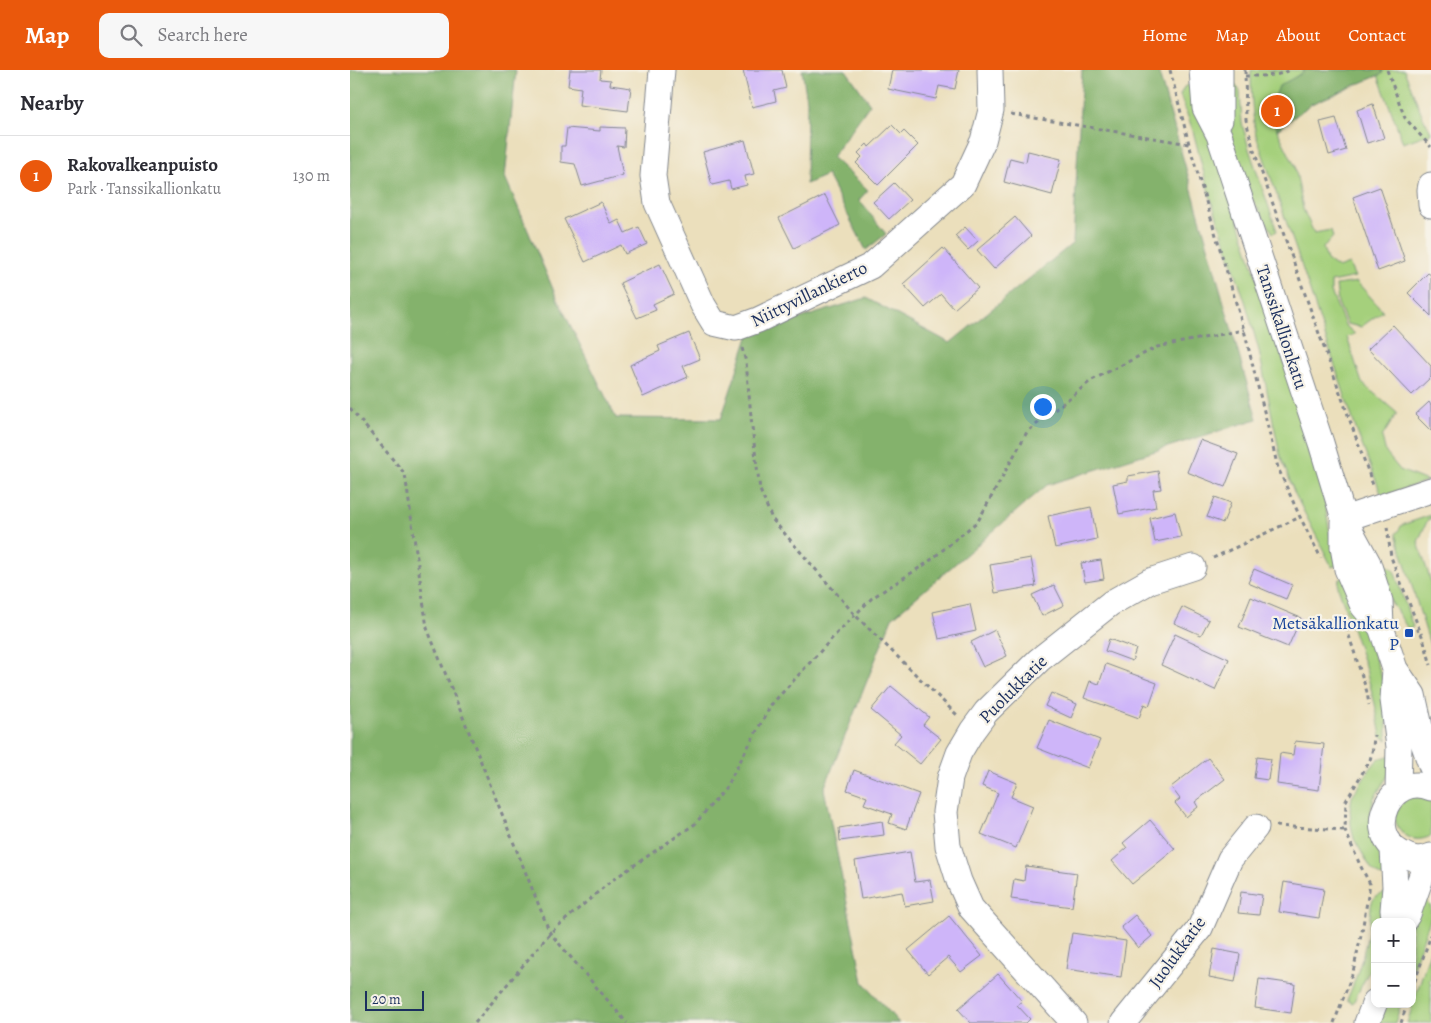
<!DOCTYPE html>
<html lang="en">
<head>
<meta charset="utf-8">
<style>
	:root { --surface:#fff; --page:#f7f7f7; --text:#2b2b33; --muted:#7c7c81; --line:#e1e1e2; --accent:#ea580c }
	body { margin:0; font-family:Alegreya,serif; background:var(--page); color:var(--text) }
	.controls { position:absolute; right:15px; bottom:15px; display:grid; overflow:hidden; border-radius:10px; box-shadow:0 2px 8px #0003 }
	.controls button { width:45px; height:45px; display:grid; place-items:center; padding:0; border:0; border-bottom:1px solid var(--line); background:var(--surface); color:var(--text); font:25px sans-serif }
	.scale { position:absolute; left:15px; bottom:12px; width:59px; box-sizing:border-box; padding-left:5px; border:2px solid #1b2f5e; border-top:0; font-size:14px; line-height:18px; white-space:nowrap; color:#1b2f5e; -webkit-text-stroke:4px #f7f3e8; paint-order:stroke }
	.you { position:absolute; left:692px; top:336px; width:18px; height:18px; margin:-12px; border:4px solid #fff; border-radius:50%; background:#1a73e8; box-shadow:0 0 0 8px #1a73e833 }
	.badge { display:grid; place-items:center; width:32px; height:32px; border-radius:50%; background:var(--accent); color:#fff; font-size:16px; font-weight:700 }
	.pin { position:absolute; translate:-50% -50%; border:2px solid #fff; box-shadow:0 1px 5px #0006 }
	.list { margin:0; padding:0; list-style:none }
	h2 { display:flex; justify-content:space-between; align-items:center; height:65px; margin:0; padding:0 20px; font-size:21px }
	h2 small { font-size:16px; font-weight:400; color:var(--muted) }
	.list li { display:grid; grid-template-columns:32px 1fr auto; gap:15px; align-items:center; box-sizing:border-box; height:80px; padding:0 20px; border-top:1px solid var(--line) }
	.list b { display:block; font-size:19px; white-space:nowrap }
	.list p { margin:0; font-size:16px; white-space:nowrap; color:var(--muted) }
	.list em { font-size:16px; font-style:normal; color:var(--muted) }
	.icon { flex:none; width:28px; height:28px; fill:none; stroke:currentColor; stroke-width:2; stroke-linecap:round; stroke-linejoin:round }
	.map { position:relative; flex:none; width:1081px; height:953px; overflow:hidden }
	header { display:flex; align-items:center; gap:30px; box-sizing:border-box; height:70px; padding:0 25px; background:var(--accent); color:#fff }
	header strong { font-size:24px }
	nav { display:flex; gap:28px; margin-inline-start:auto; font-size:18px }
	.search { width:350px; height:45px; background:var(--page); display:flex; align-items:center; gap:12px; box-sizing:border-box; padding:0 18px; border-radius:10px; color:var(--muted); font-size:19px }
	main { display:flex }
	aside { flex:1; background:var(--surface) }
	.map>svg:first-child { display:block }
	.green { fill:#a5d07c; stroke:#60806d }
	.forest { fill:#84b26c; stroke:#507065 }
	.building { fill:#ceb5f9 }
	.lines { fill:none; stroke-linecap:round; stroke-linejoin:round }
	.minor-casing { stroke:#83878d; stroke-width:27 }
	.path { stroke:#83878d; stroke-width:3; stroke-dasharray:4 4; stroke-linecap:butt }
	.minor { stroke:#fff; stroke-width:25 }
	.transit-dot { fill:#1a4fb4; stroke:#f7f3e8; stroke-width:2 }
	.labels { text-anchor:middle; stroke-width:4.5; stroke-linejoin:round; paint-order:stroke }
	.street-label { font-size:18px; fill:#1b2f5e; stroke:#f7f3e8 }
	.transit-label { font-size:18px; fill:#164399; stroke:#f7f3e8; text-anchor:end }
</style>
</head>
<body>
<header>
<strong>Map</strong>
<div class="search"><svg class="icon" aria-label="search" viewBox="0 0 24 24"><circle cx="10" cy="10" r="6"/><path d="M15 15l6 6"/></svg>Search here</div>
<nav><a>Home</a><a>Map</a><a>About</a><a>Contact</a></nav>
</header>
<main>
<aside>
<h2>Nearby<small></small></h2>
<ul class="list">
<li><span class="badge">1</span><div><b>Rakovalkeanpuisto</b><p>Park · Tanssikallionkatu</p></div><em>130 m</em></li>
</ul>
</aside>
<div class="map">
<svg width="1081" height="953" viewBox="0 0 1081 953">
	<rect width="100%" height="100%" fill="#f7f3e8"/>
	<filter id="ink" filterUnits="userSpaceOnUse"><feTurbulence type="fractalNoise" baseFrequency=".02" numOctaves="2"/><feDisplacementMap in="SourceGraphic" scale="10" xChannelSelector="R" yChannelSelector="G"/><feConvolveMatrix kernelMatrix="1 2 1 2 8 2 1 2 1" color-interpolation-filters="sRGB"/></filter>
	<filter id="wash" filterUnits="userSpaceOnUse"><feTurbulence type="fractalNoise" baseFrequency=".0096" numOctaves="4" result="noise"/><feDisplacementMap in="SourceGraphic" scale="20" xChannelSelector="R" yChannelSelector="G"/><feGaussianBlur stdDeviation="1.12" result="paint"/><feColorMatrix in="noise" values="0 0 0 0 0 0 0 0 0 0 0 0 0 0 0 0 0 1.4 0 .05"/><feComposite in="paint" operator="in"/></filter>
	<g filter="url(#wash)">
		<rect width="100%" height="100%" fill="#ebdfbc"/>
		<path class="green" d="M901 0H1054L1073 47 1081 62V63L1053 73 1028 5 961 34 927 60 945 96 953 139 964 163 981 160 983 167 973 178 977 190 988 198 999 194 1005 207 981 212V222L995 255 1005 264 997 267 1012 313 1047 343 1032 367 1036 383 1050 400 1077 411 1032 426 1007 362 951 194 906 65C902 43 901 22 901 0Z
			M844 12 970 405 980 464 987 495 982 497 945 424 930 385 909 281 896 234 859 123 843 61 830 25 834 17Z
			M881 12 887 17 890 21 892 53 899 79 927 161 923 163 901 127 882 70 879 55Z
			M1007 212 1033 241 1011 257 997 254 988 233 986 215Z
			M1081 445V449H1078L1068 472 1081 512V578L1046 464 1052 455Z
			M1030 495H1036L1044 500 1063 557 1058 559 1035 522Z
			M994 507 1030 601 1037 629V670L1031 666 1025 634 1015 596 988 517 989 510Z
			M1042 685 1039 704 1024 728 1020 744 1022 758 1034 785 1038 808 1030 806 1022 800 1004 769 1001 755 1000 738 1002 727 1020 699 1028 689Z
			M1058 726 1081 728V766C1076 768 1071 770 1065 769 1054 768 1042 754 1046 742 1048 737 1055 731 1058 726Z
			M1038 822 1035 852H1025V889L1003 933 997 930C1007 907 1014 884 1019 859 1020 852 1020 838 1022 832 1025 825 1032 824 1038 822Z
			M1076 830 1081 837V847L1062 900V852Z
			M1081 878V908L1079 911 1081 913V952L1080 953H1057Z
			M1036 934H1051L1045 953H1029Z"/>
		<path class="forest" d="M0 0H166L155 107 206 226 266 348 371 349 399 264 516 228 600 273 723 173 732 0H808L907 349 697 415 542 548 474 719 513 912 549 953H0Z
			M452 0H496L520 34 482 87 518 120 509 130 536 164 516 180 477 105 456 114 457 31Z
			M954 0H1033L1032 4 961 34 927 60 923 32 929 16 954 2Z"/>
		<g id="blocks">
			<path class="building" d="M220 0H251L250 9 261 10 260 15 281 18 278 41 229 35 231 18 218 16Z
				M393 0H432L436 18 424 21 426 31 402 37Z
				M542 0H609L605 19 589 16 586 29 538 19Z
				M1023 34 1034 68 1017 73 1007 40Z
				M986 48 996 80 979 85 970 52Z
				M542 55 551 64 554 61 568 75 528 115 506 93 512 87 508 83 517 74 519 77Z
				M250 57 275 58 274 77 267 76 273 105 232 116 225 94 211 92V76H215L217 58 250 61Z
				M395 70 404 104 395 106 397 115 381 119 379 111 362 115 353 82Z
				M678 81 711 89 702 125 654 112 660 88 676 92Z
				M544 113 560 130 539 149 523 132Z
				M1030 117 1055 191 1028 201 1003 127Z
				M475 125 490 155 444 178 429 148Z
				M251 132 261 154 269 150 275 163 289 157 297 174 275 184 271 175 235 192 214 149Z
				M665 147 681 166 644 199 627 180Z
				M615 157 628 171 618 180 605 166Z
				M593 178 628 218 604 239 591 224 575 238 553 214Z
				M310 194 324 224 303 234 306 240 287 248 270 213Z
				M1078 203 1081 205V246L1058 223Z
				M1043 255 1081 296V307L1062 325 1018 279Z
				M339 263 350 289 333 296 338 307 293 327 280 295 310 281 308 276Z
				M1079 332 1081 335V361L1065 345Z
				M850 370 888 384 875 417 837 402Z
				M808 401 811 419 803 420 806 437 769 444 763 414 778 411V406Z
				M865 427 881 433 873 453 857 447Z
				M741 437 747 469 705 478 698 446Z
				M825 442 831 467 805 472 800 448Z
				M681 488 686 516 645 523 640 495Z
				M751 490 754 509 735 512 731 493Z
				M904 499 942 515 936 529 898 513Z
				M704 515 714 535 692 546 682 525Z
				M901 527 951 548 938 577 889 557Z
				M620 534 626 561 589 569 583 542Z
				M832 537 859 550 851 565 824 553Z
				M645 560 657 586 633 597 621 572Z
				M825 564 879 589 865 620 811 595Z
				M759 569 786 579 782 591 755 581Z
				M756 594 807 613 799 636 794 634 789 648 734 628 740 611 749 614Z
				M541 616 579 647 573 655 591 669 570 694 544 673 551 665 521 640Z
				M701 623 727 634 721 648 695 636Z
				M699 650 750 670 738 698 687 678Z
				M945 671 974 674 969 720 927 714 930 683 943 685Z
				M907 687 921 689 918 710 904 708Z
				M858 688 875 709 845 732 848 737 836 747 825 733 830 729 821 717Z
				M504 700 569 724 556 759 539 753 542 744 514 734 517 727 497 720Z
				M638 701 667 713 661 727 683 736 666 778 631 764 648 723 632 716Z
				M800 750 825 779 782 814 762 791 777 778 773 773Z
				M532 751 534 765 490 771 489 758Z
				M560 782 565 812 580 810 584 831 555 836 552 822 511 829 505 791Z
				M676 796 727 803 722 837 661 829 664 809 674 811Z
				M934 812 974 819 969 848 929 842Z
				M891 822 912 825 909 845 888 843Z
				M785 845 802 866 788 878 771 857Z
				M599 846 632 886 611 902 598 887 578 904 558 880Z
				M722 863 776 871 771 907 716 899Z
				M864 879 890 884 885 912 859 907Z
				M648 904 672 931 667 935 680 949 676 953H621L608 939Z
				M909 909 945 914 941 943 905 938Z"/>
		</g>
	</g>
	<g filter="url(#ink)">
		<use href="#blocks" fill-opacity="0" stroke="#83878d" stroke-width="1"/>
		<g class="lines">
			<defs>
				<path id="minor" d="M312 0 303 106 307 133 353 235 364 253 386 258 408 250 521 196 613 114 633 71 641 40 640 0
					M852 0 855 38 869 65 971 373 994 449 1018 493 1030 531 1031 557 1045 599 1063 625 1074 675 1081 695
					M870 0V50
					M1081 115 1080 120 1081 135
					M994 449 1081 420
					M993 452V477L997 499 1013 536 1031 557
					M1045 599 1043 630 1049 677 1048 721
					M1081 718C1040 701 1012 763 1051 783 1061 789 1070 791 1081 786
					M1043 779 1045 817 1043 840 1045 852
					M1053 852 1058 844 1078 788
					M724 953 621 838 609 811 598 776 595 742 600 708 609 683 622 661 636 642 689 590 761 533 800 511 843 497
					M773 953 850 858 880 789 906 757
					M1017 953 1025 932"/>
			</defs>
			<use href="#minor" class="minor-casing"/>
			<path class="path" d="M820 0 839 74 894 260 928 398 950 447 971 488
				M895 0 896 50 903 78 1024 418
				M1037 0 1055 48 1081 77
				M895 6C909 6 927 7 940 0
				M661 44 839 74
				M392 278 396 292 402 357 410 420 422 449 506 546 608 646
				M0 338 55 404 77 558 200 863 277 953
				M1037 457 1041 487 1074 571 1081 595
				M863 488 950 447
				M994 550 1017 622 1019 635
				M1059 563 1069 560
				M926 756 995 760
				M1062 919 1081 865
				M125 953 200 863 261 811 345 754 376 717 421 635 487 563 522 528 577 493 628 451 677 362 742 310 807 277 894 260
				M984 953 1003 902 1012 861 1020 814 1010 795 995 760 996 731 1020 690 1023 678 1024 665
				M1051 953 1057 934"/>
			<use href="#minor" class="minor"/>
		</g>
	</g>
	<rect class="transit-dot" x="1054" y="558" width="10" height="10" rx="2.5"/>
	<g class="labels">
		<g class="street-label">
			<text transform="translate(459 224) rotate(-26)" y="6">Niittyvillankierto</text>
			<text transform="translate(932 257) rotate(72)" y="6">Tanssikallionkatu</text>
			<text transform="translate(663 619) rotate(-45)" y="6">Puolukkatie</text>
			<text transform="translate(827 882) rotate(-54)" y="6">Juolukkatie</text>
		</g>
		<g class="transit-label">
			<text x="1049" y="559">Metsäkallionkatu<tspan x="1049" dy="21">P</tspan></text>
		</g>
	</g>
</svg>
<div class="controls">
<button>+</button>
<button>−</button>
</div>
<div class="scale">20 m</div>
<div class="you"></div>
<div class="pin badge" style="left:927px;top:41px">1</div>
</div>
</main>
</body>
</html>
